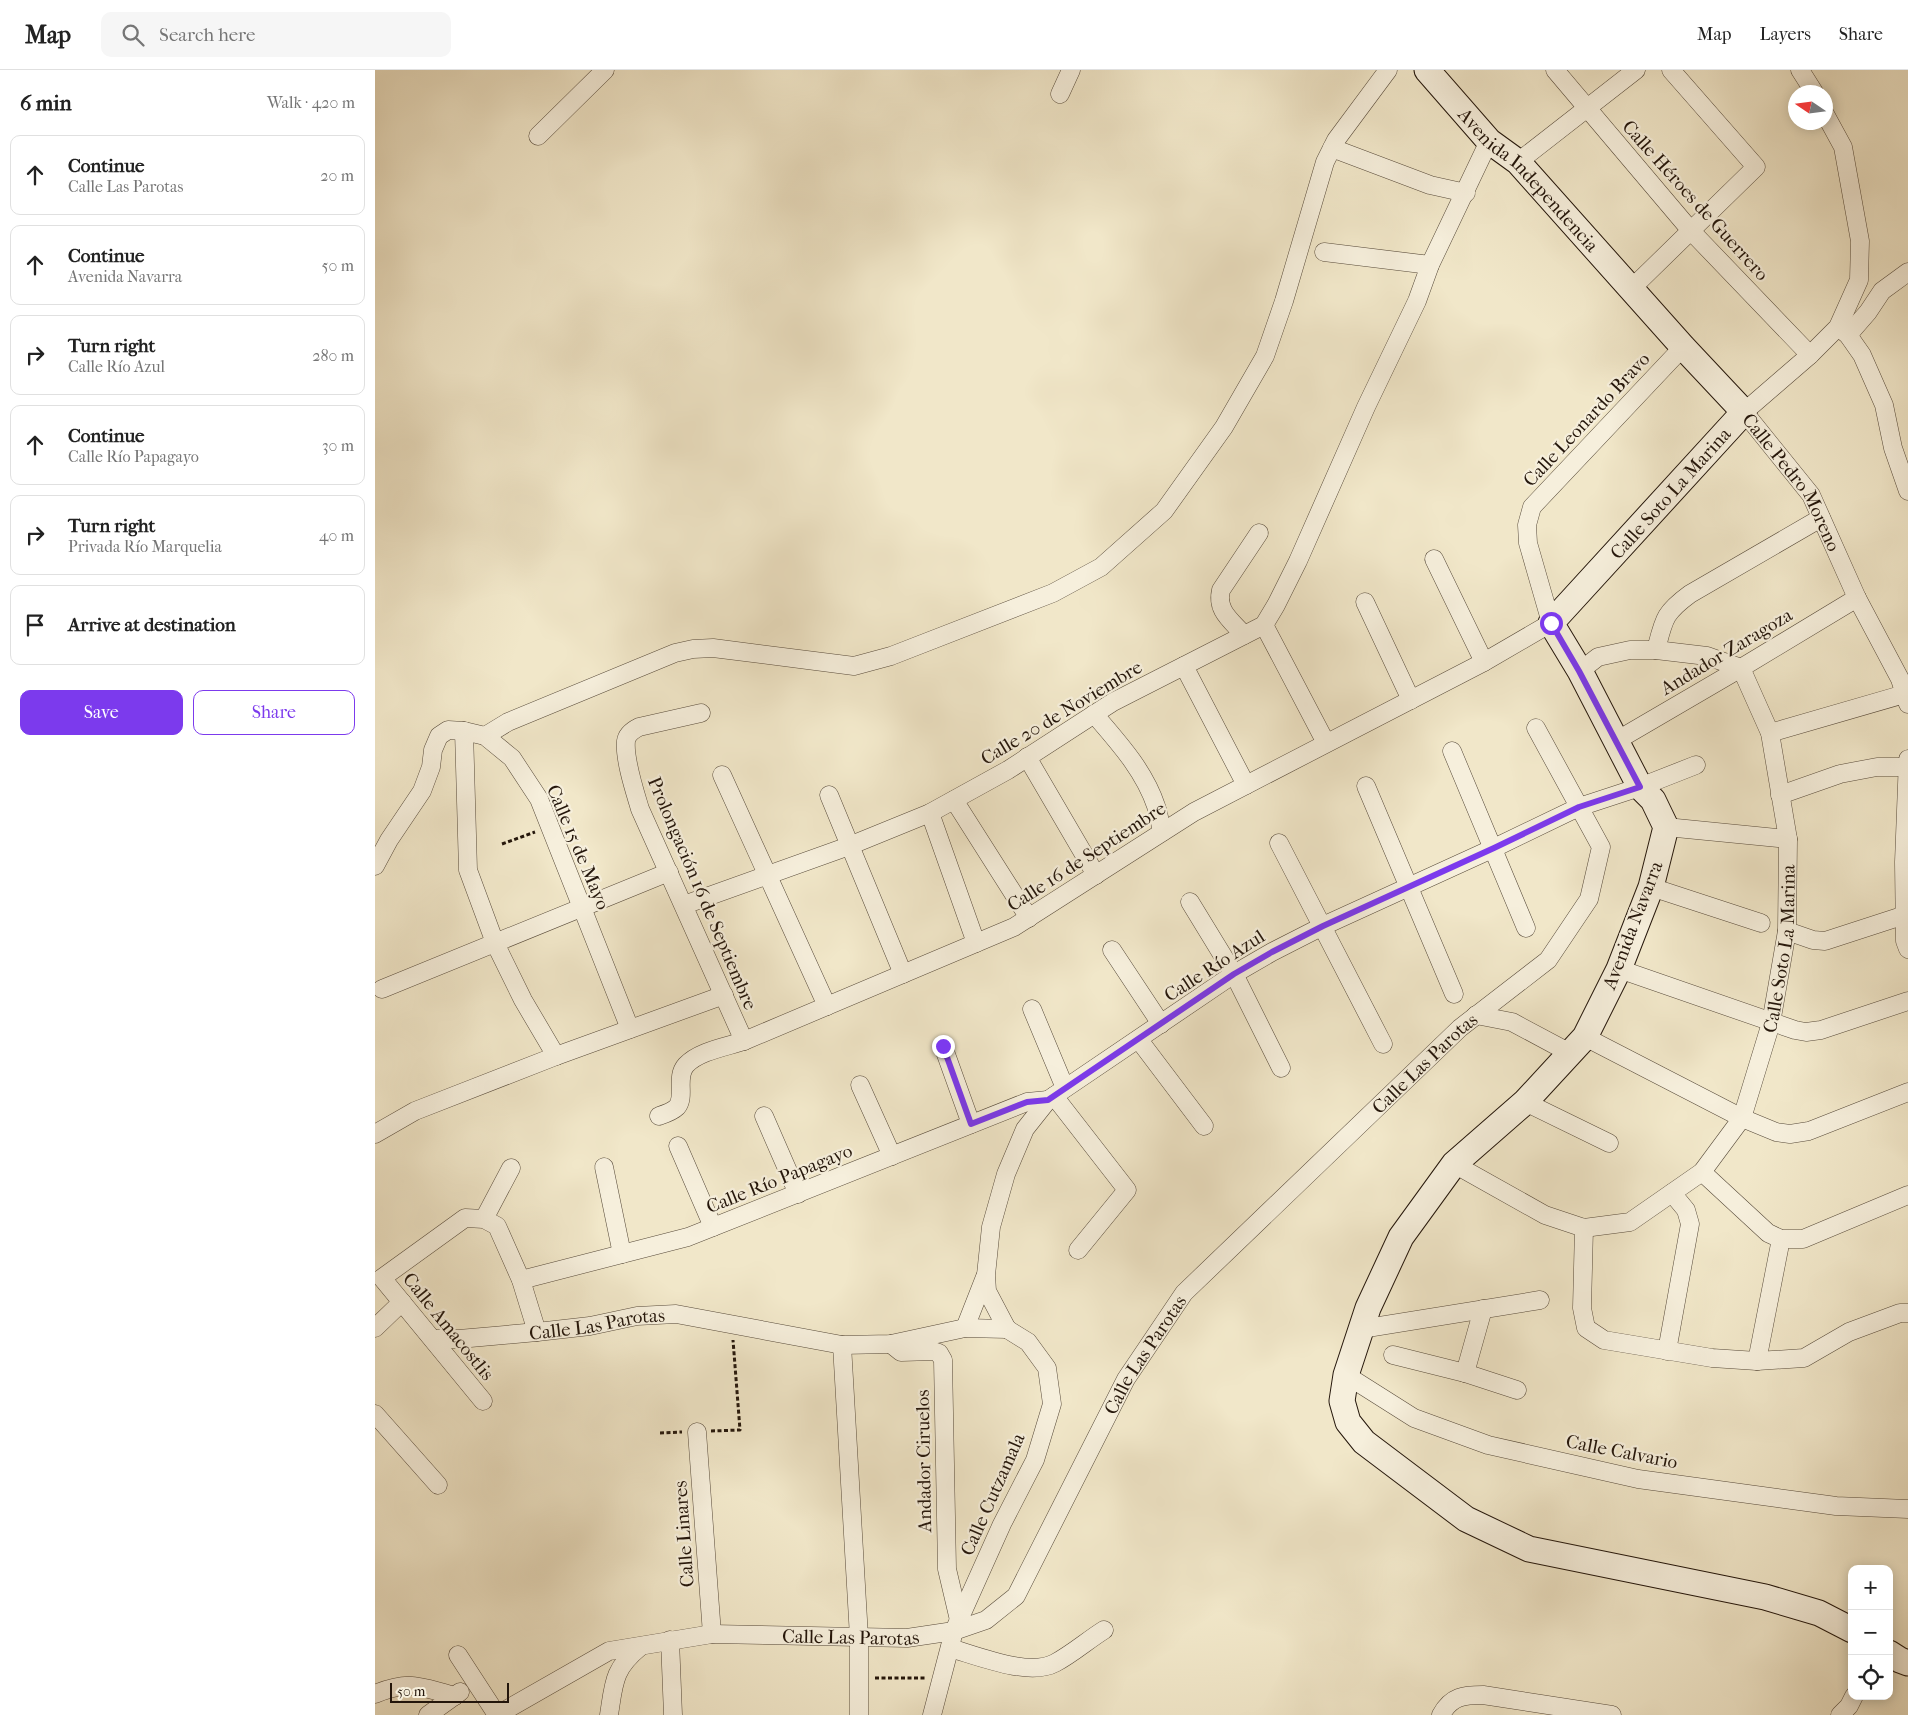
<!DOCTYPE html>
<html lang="en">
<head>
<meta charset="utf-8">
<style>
	:root { --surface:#fff; --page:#f6f6f6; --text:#222; --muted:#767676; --line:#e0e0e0; --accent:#7c3aed }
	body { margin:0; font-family:"IM FELL French Canon",serif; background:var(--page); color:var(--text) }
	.controls { position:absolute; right:15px; bottom:15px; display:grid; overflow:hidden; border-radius:10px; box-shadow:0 2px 12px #0003 }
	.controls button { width:45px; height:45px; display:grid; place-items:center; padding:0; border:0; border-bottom:1px solid var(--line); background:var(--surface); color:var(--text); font:25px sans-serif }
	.compass { position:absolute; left:1413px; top:15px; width:45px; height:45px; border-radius:50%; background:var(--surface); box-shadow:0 2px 12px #0003; rotate:283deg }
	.scale { position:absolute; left:15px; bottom:12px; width:119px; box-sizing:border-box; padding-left:5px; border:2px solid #24160b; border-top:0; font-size:14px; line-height:18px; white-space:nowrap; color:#24160b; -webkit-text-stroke:4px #f6efdc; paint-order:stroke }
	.stop { position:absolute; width:15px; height:15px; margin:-11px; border:4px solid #7c3aed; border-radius:50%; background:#fff }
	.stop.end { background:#7c3aed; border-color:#fff; box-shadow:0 1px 5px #0008 }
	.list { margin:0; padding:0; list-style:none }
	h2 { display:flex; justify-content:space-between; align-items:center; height:65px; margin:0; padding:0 20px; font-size:21px }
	h2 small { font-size:16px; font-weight:400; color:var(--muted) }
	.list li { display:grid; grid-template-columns:32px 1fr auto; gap:15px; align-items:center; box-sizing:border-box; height:80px; margin:0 10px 10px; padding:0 10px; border:1px solid var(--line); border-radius:10px }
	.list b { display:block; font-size:19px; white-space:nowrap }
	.list p { margin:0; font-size:16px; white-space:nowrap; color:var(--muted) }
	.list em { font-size:16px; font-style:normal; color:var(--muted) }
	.actions { display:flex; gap:10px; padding:15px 20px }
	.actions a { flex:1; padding:11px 0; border:1px solid var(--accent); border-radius:10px; text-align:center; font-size:18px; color:var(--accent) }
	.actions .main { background:var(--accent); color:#fff }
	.icon { flex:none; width:28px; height:28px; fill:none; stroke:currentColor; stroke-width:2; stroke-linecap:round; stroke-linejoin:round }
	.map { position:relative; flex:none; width:1533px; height:1645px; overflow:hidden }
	header { display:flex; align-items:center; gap:30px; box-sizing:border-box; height:70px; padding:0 25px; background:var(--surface); border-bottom:1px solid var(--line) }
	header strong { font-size:24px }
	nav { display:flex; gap:28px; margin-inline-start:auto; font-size:18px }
	.search { width:350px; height:45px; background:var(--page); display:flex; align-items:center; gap:12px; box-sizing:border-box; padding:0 18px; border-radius:10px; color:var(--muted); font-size:19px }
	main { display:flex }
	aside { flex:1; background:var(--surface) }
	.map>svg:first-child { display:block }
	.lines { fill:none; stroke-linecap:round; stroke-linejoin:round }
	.street-casing { stroke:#574a3a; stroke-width:19 }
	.secondary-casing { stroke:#24160b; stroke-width:27 }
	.path { stroke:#24160b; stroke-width:3; stroke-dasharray:4 2.5; stroke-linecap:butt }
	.street { stroke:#f6efdc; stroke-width:18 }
	.secondary { stroke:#f6efdc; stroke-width:25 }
	.route { stroke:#7c3aed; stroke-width:6 }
	.labels { text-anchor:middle; stroke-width:4.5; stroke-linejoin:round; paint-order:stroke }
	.street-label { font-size:19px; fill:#24160b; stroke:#f6efdc }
</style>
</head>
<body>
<header>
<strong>Map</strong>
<div class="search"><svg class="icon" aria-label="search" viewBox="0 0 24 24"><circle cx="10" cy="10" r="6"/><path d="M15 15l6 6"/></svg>Search here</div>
<nav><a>Map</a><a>Layers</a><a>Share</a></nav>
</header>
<main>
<aside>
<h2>6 min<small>Walk · 420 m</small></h2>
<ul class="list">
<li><svg class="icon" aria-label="ahead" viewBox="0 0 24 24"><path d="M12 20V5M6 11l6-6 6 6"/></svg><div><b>Continue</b><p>Calle Las Parotas</p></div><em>20 m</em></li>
<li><svg class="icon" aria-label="ahead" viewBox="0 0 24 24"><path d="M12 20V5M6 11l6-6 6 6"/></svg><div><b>Continue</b><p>Avenida Navarra</p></div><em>50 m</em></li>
<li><svg class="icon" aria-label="right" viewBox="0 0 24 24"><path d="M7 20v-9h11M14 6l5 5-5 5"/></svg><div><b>Turn right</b><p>Calle Río Azul</p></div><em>280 m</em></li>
<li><svg class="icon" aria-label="ahead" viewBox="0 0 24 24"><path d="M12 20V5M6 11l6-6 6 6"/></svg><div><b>Continue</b><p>Calle Río Papagayo</p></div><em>30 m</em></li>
<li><svg class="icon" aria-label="right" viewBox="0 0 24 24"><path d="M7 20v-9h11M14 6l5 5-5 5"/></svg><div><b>Turn right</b><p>Privada Río Marquelia</p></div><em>40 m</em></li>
<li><svg class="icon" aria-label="arrive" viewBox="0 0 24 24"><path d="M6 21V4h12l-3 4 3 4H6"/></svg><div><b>Arrive at destination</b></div></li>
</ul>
<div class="actions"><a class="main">Save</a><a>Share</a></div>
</aside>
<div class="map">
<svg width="1533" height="1645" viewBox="0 0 1533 1645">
	<rect width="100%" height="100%" fill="#f1e7c9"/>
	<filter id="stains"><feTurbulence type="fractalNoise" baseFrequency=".004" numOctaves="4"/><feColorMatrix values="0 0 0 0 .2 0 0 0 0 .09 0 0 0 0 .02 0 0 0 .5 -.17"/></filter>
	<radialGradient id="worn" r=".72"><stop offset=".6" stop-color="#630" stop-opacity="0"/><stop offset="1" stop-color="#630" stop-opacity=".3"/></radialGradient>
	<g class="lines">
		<defs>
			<g id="street">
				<path d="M1180 0 1317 162 1435 285"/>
				<path d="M1425 0 1439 22"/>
				<path d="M685 24 696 0"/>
				<path id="s1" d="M1450 44 1468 77 1485 171 1484 210 1463 257 1435 285 1369 342 1436 425 1482 528 1525 609 1533 634"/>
				<path d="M163 66 230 0"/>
				<path d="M957 78 1055 115 1091 123"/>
				<path d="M1143 92 1261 0"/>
				<path d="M949 182 1055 195"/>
				<path d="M1256 219 1381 97 1296 0"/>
				<path d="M1463 257 1473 265 1487 285 1509 335 1518 378 1533 421"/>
				<path d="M1473 265 1493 242 1507 221 1533 202"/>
				<path d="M1059 489 1109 592"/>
				<path d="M990 532 1036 630"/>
				<path d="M889 555 951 673"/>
				<path d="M869 565C856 550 841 541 846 520L884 463"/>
				<path d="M1281 580C1289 549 1289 543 1315 524L1446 448"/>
				<path d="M809 596 871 715"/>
				<path d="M326 643 264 657C258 660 252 664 251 671 249 689 260 722 265 739L369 971"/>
				<path d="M719 644C743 672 769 700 781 736 784 744 785 754 787 762"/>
				<path d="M89 661 93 800 120 873 148 930 181 986"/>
				<path d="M1395 663 1533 623"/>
				<path d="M110 666 133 652 300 583 318 579 338 578 479 596 516 586 678 523 726 497 789 441 849 357 890 286 909 231 950 92 961 70 1013 0"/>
				<path d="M1241 671 1366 598 1482 528"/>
				<path d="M1077 681 1151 858"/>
				<path d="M652 687 721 805"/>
				<path d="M1533 689 1529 792 1530 871 1533 879"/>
				<path d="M347 705 452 936"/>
				<path d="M991 716 1079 924"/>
				<path d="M454 725 528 904"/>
				<path d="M1405 725 1465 704 1502 697H1533"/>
				<path d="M579 730 654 848"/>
				<path d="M555 743 601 873"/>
				<path d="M1291 757 1413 769"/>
				<path d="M904 773 1008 974"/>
				<path d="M0 796 14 770 47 721 56 697 58 680 64 666 73 660 89 661 110 666 137 688 164 729 255 959"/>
				<path d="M1276 817 1386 853"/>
				<path d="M815 832 859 904 906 998"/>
				<path d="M309 835 474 776 555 743 633 700 738 632 889 555 901 535 923 491 991 337 1042 231 1055 195 1114 71"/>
				<path d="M1412 861 1438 870 1450 871 1530 845"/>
				<path d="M737 880 786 954"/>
				<path d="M1244 899 1420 960 1431 962 1446 960 1533 931"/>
				<path d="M7 919 294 802"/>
				<path d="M657 939 690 1018"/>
				<path d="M1101 945 1137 952 1195 983"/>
				<path d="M1210 967 1367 1048 1401 1062 1415 1064 1434 1061 1533 1022"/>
				<path d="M764 970 829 1056"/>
				<path d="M568 976 596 1054"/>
				<path d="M485 1015 517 1086"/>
				<path d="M679 1026 752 1120 703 1180"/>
				<path d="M1150 1032 1234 1073"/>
				<path d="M284 1046C290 1044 298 1041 302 1037 311 1026 300 1007 311 995 324 981 351 977 369 971L639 857 819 742 1109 592 1176 553 1153 473 1152 455 1157 437 1308 277"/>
				<path d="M389 1046 423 1124"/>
				<path d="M0 1064 40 1041 181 986 349 925"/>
				<path d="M303 1076 338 1157"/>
				<path id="s2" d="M1079 1094 1170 1145 1209 1158 1255 1152 1327 1102 1367 1048 1396 953 1412 861 1413 769 1395 663 1366 598 1332 586 1281 580H1255L1223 587 1205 601"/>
				<path d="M229 1097 247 1184"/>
				<path d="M1327 1102 1393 1163 1406 1169H1428L1533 1125"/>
				<path d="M109 1149 136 1098"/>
				<path d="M1209 1158 1207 1238 1211 1258 1229 1270 1337 1288 1382 1291 1429 1288 1474 1262 1525 1243H1533"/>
				<path d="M146 1210 313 1167 652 1032 673 1030"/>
				<path d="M0 1258 27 1232"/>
				<path d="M590 1258 610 1207"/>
				<path d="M632 1259 612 1221 611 1205 616 1157 631 1104 650 1059 673 1030 859 904 897 882 948 856 1119 778 1204 737 1265 717 1321 695"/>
				<path d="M986 1259 1165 1230"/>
				<path id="s3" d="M59 1269H84L162 1262 215 1256 262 1246 301 1244 467 1275 516 1274 590 1258 632 1259"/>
				<path d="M516 1274 526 1282 558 1281 564 1283 568 1290 572 1499 584 1550"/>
				<path d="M467 1275 484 1567V1645"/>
				<path d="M1292 1281 1315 1154 1311 1140 1297 1123"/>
				<path d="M1018 1285 1090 1303 1142 1320"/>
				<path d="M1382 1291 1406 1169"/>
				<path d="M1090 1303 1108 1239"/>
				<path d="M971 1305 1039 1348 1113 1375 1263 1409 1461 1436 1533 1439"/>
				<path d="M108 1331 7 1208 90 1148 109 1149 122 1156 146 1210 162 1262"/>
				<path d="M0 1344 63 1415"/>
				<path d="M322 1362 337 1564"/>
				<path d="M295 1570 298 1645"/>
				<path d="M575 1578C603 1586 654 1607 680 1593 697 1584 713 1570 729 1560"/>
				<path d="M83 1585 122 1645"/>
				<path d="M0 1624C35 1609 45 1617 80 1626"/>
				<path d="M53 1645 85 1622"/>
				<path id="s4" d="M122 1645 234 1581 337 1564 532 1568 579 1561 611 1550 641 1526 751 1309 809 1223 1085 958 1173 890 1214 829 1226 777 1161 658"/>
				<path d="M234 1645C239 1613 238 1599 265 1577"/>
				<path d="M557 1645 579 1561 627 1454 660 1390 677 1334 672 1298 653 1272 632 1259"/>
				<path d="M1066 1645C1076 1626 1089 1625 1108 1625L1237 1645"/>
				<path d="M1465 1645 1474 1636 1479 1626"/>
			</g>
			<g id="secondary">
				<path id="s5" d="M1052 0 1114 71 1143 92 1308 277 1369 342 1176 553 1205 601 1265 717 1278 730 1291 757 1276 817 1244 899 1210 967 1150 1032 1079 1094 1026 1167 993 1238 971 1305 967 1331 973 1352 989 1372 1091 1449 1154 1479 1390 1527 1444 1543 1477 1560"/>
				<path d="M1514 1583 1525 1590 1533 1593"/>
			</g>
		</defs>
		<use href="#street" class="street-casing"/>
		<use href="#secondary" class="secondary-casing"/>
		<path class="path" d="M127 774 160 762
			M336 1361 365 1360 358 1270
			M285 1363 307 1362
			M500 1608H551"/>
		<use href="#street" class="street"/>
		<use href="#secondary" class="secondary"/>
	</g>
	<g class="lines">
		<path class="route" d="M568 976 596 1054 652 1032 673 1030 859 904 897 882 948 856 1119 778 1204 737 1265 717 1204 601 1176 553"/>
	</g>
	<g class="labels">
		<g class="street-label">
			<text dy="7" stroke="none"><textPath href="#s5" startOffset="150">Avenida Independencia</textPath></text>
			<text transform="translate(1321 130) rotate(48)" y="7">Calle Héroes de Guerrero</text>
			<text transform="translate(1211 349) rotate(-47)" y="7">Calle Leonardo Bravo</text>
			<text dy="7" stroke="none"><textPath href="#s1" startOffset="436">Calle Pedro Moreno</textPath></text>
			<text transform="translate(1295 423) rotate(-48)" y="7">Calle Soto La Marina</text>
			<text transform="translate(1351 581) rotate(-31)" y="7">Andador Zaragoza</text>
			<text transform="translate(686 642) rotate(-31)" y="7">Calle 20 de Noviembre</text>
			<text transform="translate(204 777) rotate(67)" y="7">Calle 15 de Mayo</text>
			<text transform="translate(711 786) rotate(-33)" y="7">Calle 16 de Septiembre</text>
			<text transform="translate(328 823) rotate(67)" y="7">Prolongación 16 de Septiembre</text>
			<text transform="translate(1257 855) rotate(-69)" y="7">Avenida Navarra</text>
			<text dy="7" stroke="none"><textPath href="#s2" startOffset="521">Calle Soto La Marina</textPath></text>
			<text transform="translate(839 895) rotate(-33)" y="7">Calle Río Azul</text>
			<text dy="7" stroke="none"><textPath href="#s4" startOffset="1228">Calle Las Parotas</textPath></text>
			<text transform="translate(404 1108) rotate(-22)" y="7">Calle Río Papagayo</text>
			<text dy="7" stroke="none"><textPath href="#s3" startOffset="164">Calle Las Parotas</textPath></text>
			<text transform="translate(74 1256) rotate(51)" y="7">Calle Amacostlis</text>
			<text dy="7" stroke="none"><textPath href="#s4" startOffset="822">Calle Las Parotas</textPath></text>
			<text transform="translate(1247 1381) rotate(11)" y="7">Calle Calvario</text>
			<text transform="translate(548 1391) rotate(-91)" y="7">Andador Ciruelos</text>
			<text transform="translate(617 1424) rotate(-66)" y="7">Calle Cutzamala</text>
			<text transform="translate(308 1464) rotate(-94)" y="7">Calle Linares</text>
			<text dy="7" stroke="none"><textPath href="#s4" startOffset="372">Calle Las Parotas</textPath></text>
		</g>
	</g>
	<rect width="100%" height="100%" filter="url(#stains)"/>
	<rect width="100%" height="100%" fill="url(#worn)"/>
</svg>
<div class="controls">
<button>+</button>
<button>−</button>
<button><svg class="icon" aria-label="locate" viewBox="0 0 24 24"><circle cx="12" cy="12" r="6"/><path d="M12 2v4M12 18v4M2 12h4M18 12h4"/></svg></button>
</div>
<svg class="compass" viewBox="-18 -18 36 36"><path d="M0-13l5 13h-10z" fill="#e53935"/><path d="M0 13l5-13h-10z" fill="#767676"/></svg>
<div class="scale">50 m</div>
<div class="stop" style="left:1176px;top:553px"></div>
<div class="stop end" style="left:568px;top:976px"></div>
</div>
</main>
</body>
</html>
